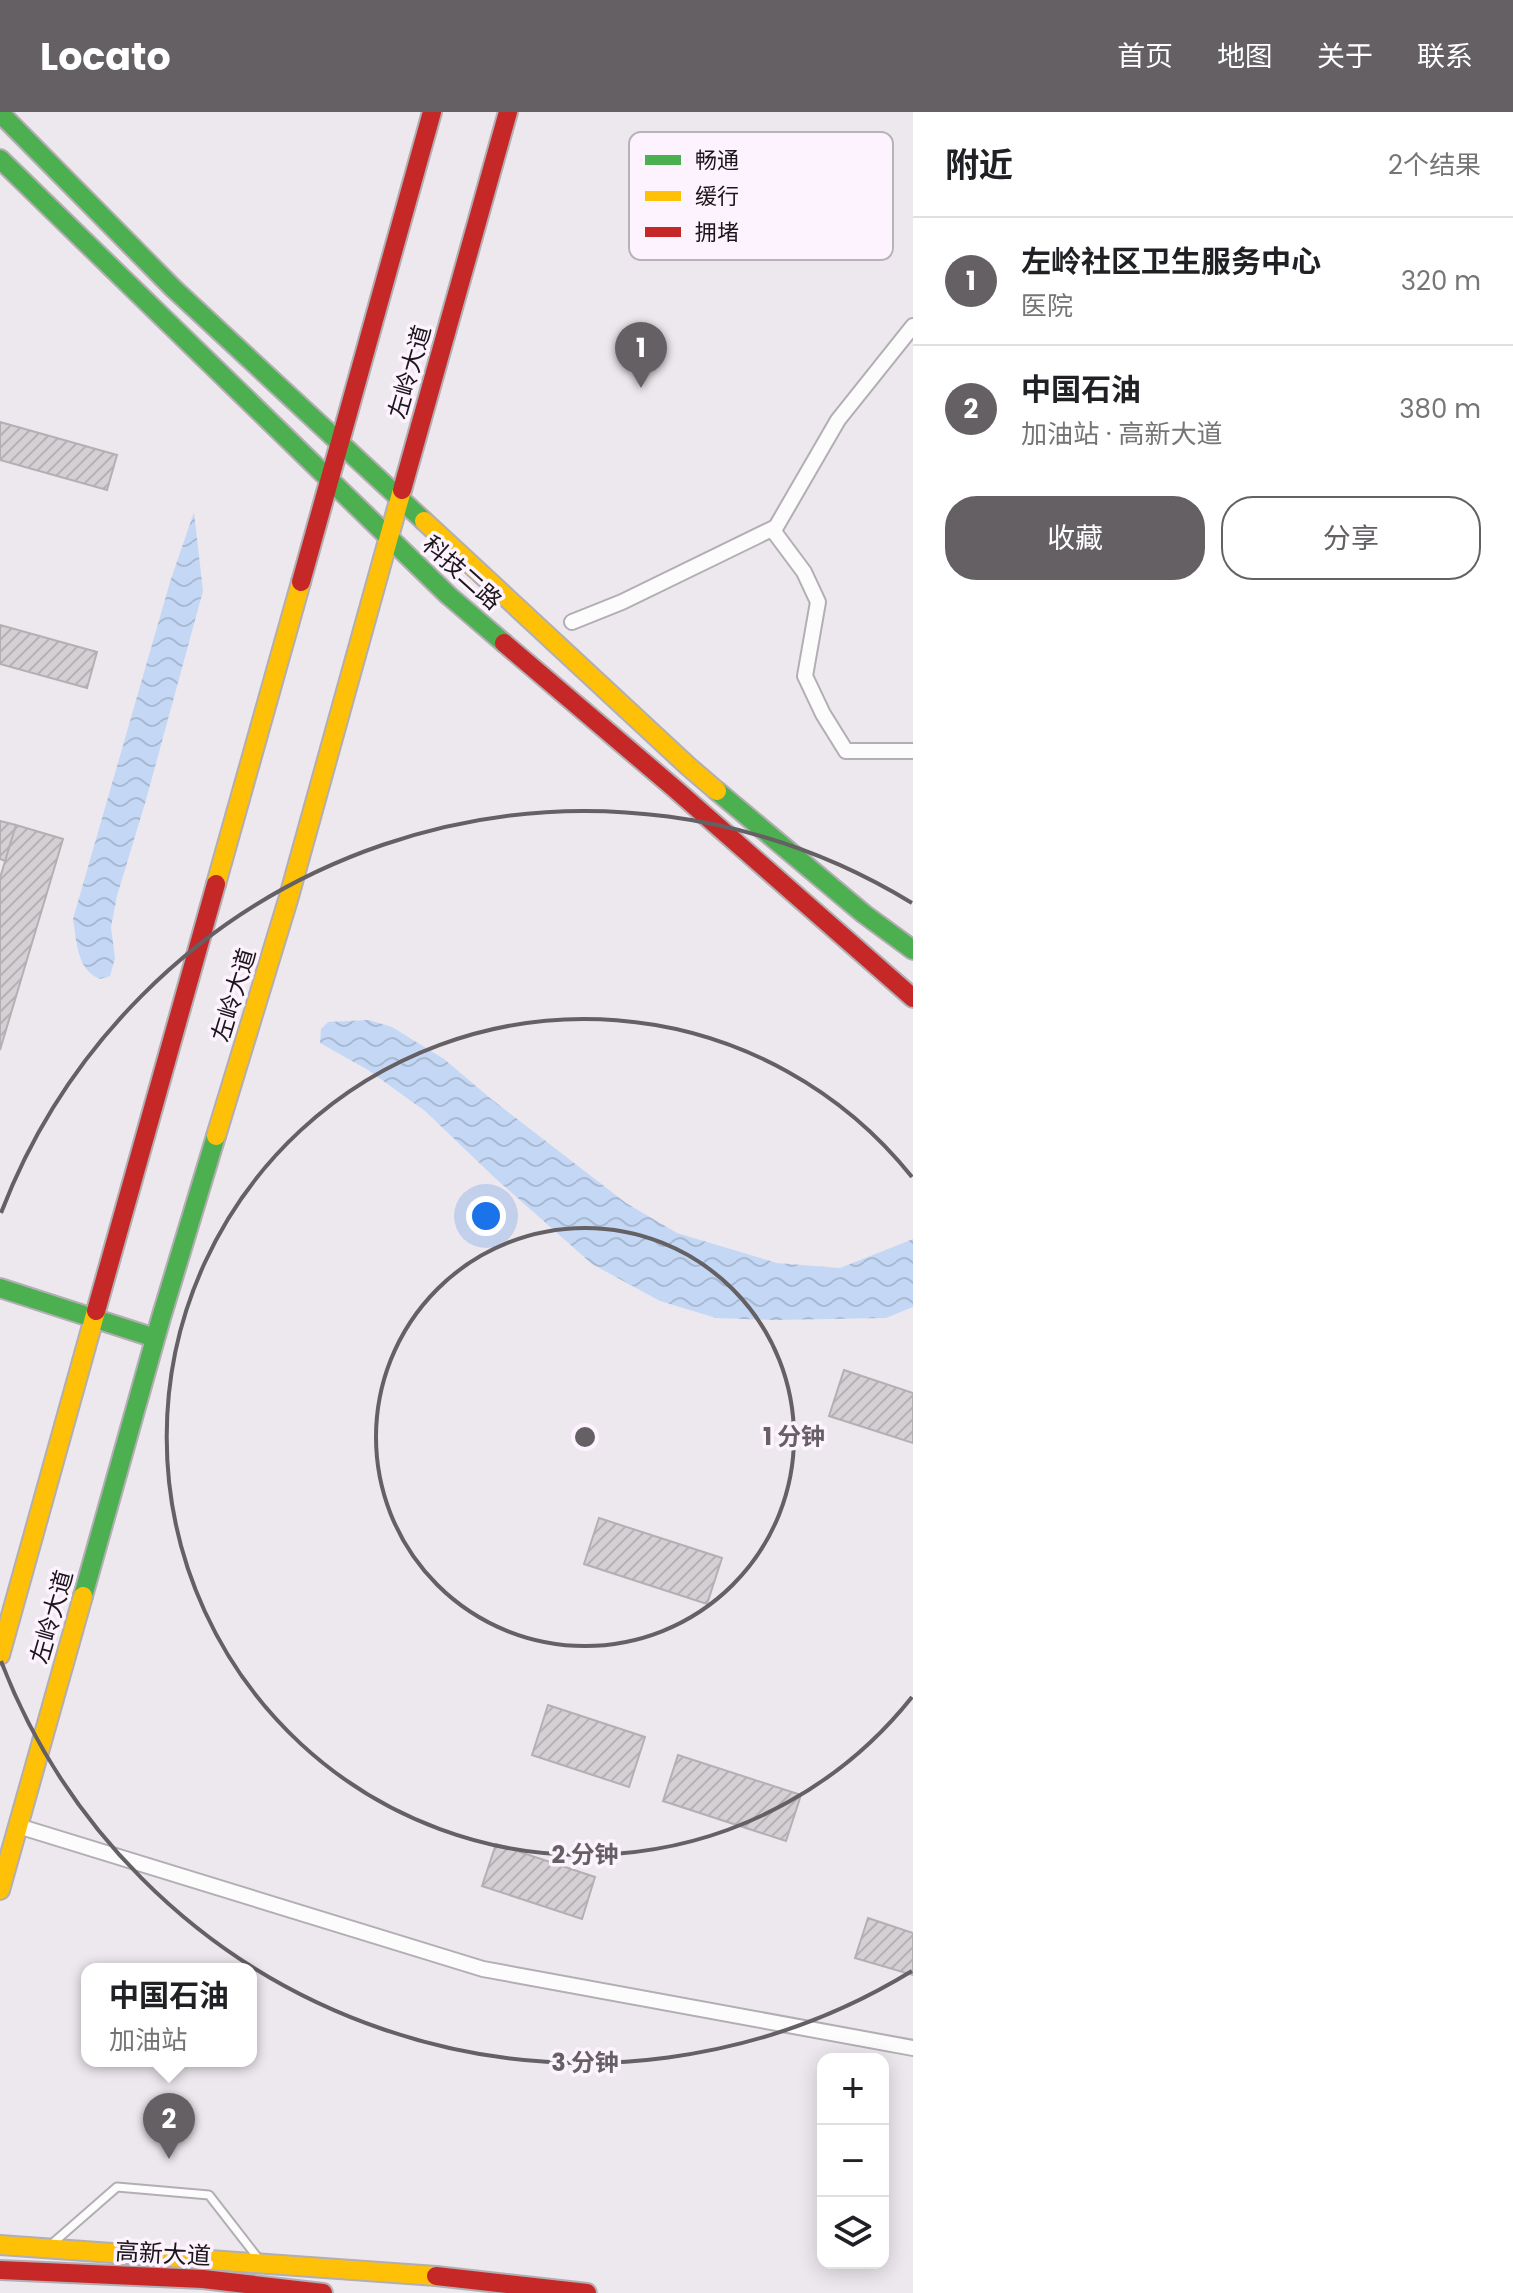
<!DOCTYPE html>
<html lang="zh">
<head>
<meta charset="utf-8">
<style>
	:root { --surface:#fff; --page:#f2f2f2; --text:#202124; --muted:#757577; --line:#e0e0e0; --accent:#646064 }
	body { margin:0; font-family:Poppins,"Noto Sans SC",sans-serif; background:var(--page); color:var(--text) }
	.controls { position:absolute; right:24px; bottom:24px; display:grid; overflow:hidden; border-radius:16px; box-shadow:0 4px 20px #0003 }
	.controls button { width:72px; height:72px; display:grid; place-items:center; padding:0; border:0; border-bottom:2px solid var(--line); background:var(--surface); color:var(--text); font:40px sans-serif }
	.you { position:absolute; left:486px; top:1104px; width:28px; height:28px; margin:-20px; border:6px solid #fff; border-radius:50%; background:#1a73e8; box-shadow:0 0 0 12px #1a73e833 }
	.badge { display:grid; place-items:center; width:52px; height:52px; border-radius:50%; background:var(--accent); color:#fff; font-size:26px; font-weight:700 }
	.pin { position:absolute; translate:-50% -66px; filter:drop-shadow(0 2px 4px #0008) }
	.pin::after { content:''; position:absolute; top:42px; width:28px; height:24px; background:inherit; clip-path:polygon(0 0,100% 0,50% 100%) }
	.popup { position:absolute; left:81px; top:1851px; width:176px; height:104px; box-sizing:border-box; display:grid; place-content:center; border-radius:16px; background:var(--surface); filter:drop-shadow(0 2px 6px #0005); font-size:26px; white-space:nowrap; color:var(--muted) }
	.popup b { font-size:30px; color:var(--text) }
	.popup::after { content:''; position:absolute; left:50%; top:100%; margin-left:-16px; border:16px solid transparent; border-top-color:var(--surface) }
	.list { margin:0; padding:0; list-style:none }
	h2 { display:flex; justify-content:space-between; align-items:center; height:104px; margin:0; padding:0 32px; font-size:34px }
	h2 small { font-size:26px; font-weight:400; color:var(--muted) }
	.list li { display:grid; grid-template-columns:52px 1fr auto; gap:24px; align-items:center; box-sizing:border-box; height:128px; padding:0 32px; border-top:2px solid var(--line) }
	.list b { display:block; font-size:30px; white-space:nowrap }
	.list p { margin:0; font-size:26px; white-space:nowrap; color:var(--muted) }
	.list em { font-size:26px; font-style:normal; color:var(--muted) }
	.actions { display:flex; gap:16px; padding:24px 32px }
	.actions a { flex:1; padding:18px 0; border:2px solid var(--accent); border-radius:32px; text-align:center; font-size:28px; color:var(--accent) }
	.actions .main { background:var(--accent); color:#fff }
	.icon { flex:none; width:44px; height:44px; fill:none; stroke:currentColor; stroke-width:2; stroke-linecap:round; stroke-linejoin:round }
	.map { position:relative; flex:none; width:913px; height:2181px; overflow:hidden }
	header { display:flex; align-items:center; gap:48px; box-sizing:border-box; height:112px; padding:0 40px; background:var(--accent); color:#fff }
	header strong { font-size:38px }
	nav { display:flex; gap:44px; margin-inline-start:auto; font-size:28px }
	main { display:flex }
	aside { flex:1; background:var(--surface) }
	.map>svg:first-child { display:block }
	.water { fill:url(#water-waves) }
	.building { fill:url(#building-hatch); stroke:#b4afb3; stroke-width:2 }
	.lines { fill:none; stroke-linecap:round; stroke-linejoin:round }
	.lane-casing { stroke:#b2aeb3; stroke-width:11 }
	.street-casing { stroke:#b2aeb3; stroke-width:18 }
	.fast-casing { stroke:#b2aeb3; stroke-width:22 }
	.slow-casing { stroke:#b2aeb3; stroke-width:22 }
	.jam-casing { stroke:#b2aeb3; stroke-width:22 }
	.lane { stroke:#fcfcfc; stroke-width:7 }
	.street { stroke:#fcfcfc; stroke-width:14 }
	.fast { stroke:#4caf50; stroke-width:18 }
	.slow { stroke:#ffc107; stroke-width:18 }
	.jam { stroke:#c62828; stroke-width:18 }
	.ring { fill:none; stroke:#646064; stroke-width:4 }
	.labels { text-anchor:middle; stroke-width:7; stroke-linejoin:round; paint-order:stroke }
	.street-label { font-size:24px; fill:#1a161a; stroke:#fdf3ff }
	.key { fill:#fdf3ff; stroke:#b9b1ba; stroke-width:2 }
	.key-label { font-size:22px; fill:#1a161a }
	.centre { fill:#646064; stroke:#fdf3ff; stroke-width:4 }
	.ring-label { font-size:24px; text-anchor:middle; font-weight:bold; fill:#646064; stroke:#fdf3ff; stroke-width:7; stroke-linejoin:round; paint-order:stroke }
</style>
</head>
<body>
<header>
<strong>Locato</strong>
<nav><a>首页</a><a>地图</a><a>关于</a><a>联系</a></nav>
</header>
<main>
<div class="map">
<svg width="913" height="2181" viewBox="0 0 913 2181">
	<defs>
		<pattern id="water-waves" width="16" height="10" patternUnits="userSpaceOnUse" patternTransform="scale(2)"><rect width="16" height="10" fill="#c4d8f6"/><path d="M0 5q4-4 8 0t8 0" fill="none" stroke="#a8b9d2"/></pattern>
		<pattern id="building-hatch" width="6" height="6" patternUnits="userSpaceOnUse" patternTransform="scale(2)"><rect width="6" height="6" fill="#d4d0d3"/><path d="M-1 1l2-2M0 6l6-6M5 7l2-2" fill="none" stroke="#b5b2b5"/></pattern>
	</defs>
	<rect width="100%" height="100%" fill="#ede8ee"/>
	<path class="water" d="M194 400 203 479 146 688 117 784 111 815 115 846 110 864 100 867C76 857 77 829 73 807L170 470Z
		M369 908 392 915 444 947 490 986 626 1091 677 1121 777 1151 840 1156 913 1127V1195L886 1206 774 1208 716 1206 660 1189 592 1152 495 1066 425 999 368 958 320 931 321 917 328 910Z"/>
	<path class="building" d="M0 310 117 343 107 378 0 348Z
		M0 513 97 540 87 576 0 552Z
		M0 709 16 713 5 749 0 747Z
		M16 713 63 727 0 938V766Z
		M844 1258 913 1281V1331L829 1304Z
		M599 1406 722 1446 707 1492 584 1452Z
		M548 1593 645 1625 629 1675 532 1643Z
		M678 1643 801 1683 786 1729 663 1689Z
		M496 1732 595 1765 582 1807 482 1774Z
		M868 1806 913 1821V1863L855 1846Z"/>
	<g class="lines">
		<defs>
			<path id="lane" d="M54 2130 117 2075 209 2083 258 2146"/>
			<path id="street" d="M772 417 804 460 818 490 805 564 823 602 846 639H913
				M572 510 622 490 776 415 838 308 913 214
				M18 1714 483 1857 913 1936"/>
			<path id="fast" d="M0 1 173 176 424 409
				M0 47 448 483 504 531
				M717 679 864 802 913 838
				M0 1176 155 1226
				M83 1484 161 1206 216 1024"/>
			<path id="slow" d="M424 409 689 655 717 679
				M216 772 301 470
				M216 1024 288 788 402 378
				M0 1543 96 1199
				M0 1778 83 1484
				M0 2133 436 2164"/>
			<path id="jam" d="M402 378 508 0
				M301 470 432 0
				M504 531 674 676 913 886
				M96 1199 216 772
				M0 2158 203 2167 323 2181
				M436 2164 587 2181"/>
		</defs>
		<use href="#lane" class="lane-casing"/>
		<use href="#street" class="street-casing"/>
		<use href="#fast" class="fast-casing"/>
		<use href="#slow" class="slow-casing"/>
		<use href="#jam" class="jam-casing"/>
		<use href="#lane" class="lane"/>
		<use href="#street" class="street"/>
		<use href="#fast" class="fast"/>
		<use href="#slow" class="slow"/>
		<use href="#jam" class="jam"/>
	</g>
	<g class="ring">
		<circle cx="585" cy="1325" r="209"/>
		<path d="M912 1585A418 418 0 1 1 912 1065"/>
		<path d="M912 1859A626 626 0 0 1 1 1549M1 1101A626 626 0 0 1 912 791"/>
	</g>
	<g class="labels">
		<g class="street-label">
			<text transform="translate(410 260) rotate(-74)" y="8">左岭大道</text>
			<text transform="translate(462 461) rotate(42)" y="8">科技二路</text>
			<text transform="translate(234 883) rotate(-73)" y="8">左岭大道</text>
			<text transform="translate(52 1505) rotate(-74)" y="8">左岭大道</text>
			<text transform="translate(163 2142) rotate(3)" y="8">高新大道</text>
		</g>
	</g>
	<rect x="629" y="20" width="264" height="128" rx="12" class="key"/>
	<rect x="645" y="43" width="36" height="10" fill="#4caf50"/>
	<rect x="645" y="79" width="36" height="10" fill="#ffc107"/>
	<rect x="645" y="115" width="36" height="10" fill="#c62828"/>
	<g class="key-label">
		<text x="695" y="56">畅通</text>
		<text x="695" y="92">缓行</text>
		<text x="695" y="128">拥堵</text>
	</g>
	<circle cx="585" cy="1325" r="12" class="centre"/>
	<g class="ring-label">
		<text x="794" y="1333">1 分钟</text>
		<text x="585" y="1751">2 分钟</text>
		<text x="585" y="1959">3 分钟</text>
	</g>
</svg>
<div class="controls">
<button>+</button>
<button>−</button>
<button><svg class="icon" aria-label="layers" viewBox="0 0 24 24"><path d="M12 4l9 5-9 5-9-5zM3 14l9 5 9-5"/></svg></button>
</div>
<div class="you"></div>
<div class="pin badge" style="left:641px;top:276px">1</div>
<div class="pin badge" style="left:169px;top:2047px">2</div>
<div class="popup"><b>中国石油</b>加油站</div>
</div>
<aside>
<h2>附近<small>2个结果</small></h2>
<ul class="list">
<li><span class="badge">1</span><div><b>左岭社区卫生服务中心</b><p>医院</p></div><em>320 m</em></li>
<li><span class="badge">2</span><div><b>中国石油</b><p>加油站 · 高新大道</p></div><em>380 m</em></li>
</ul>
<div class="actions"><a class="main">收藏</a><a>分享</a></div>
</aside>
</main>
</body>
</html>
